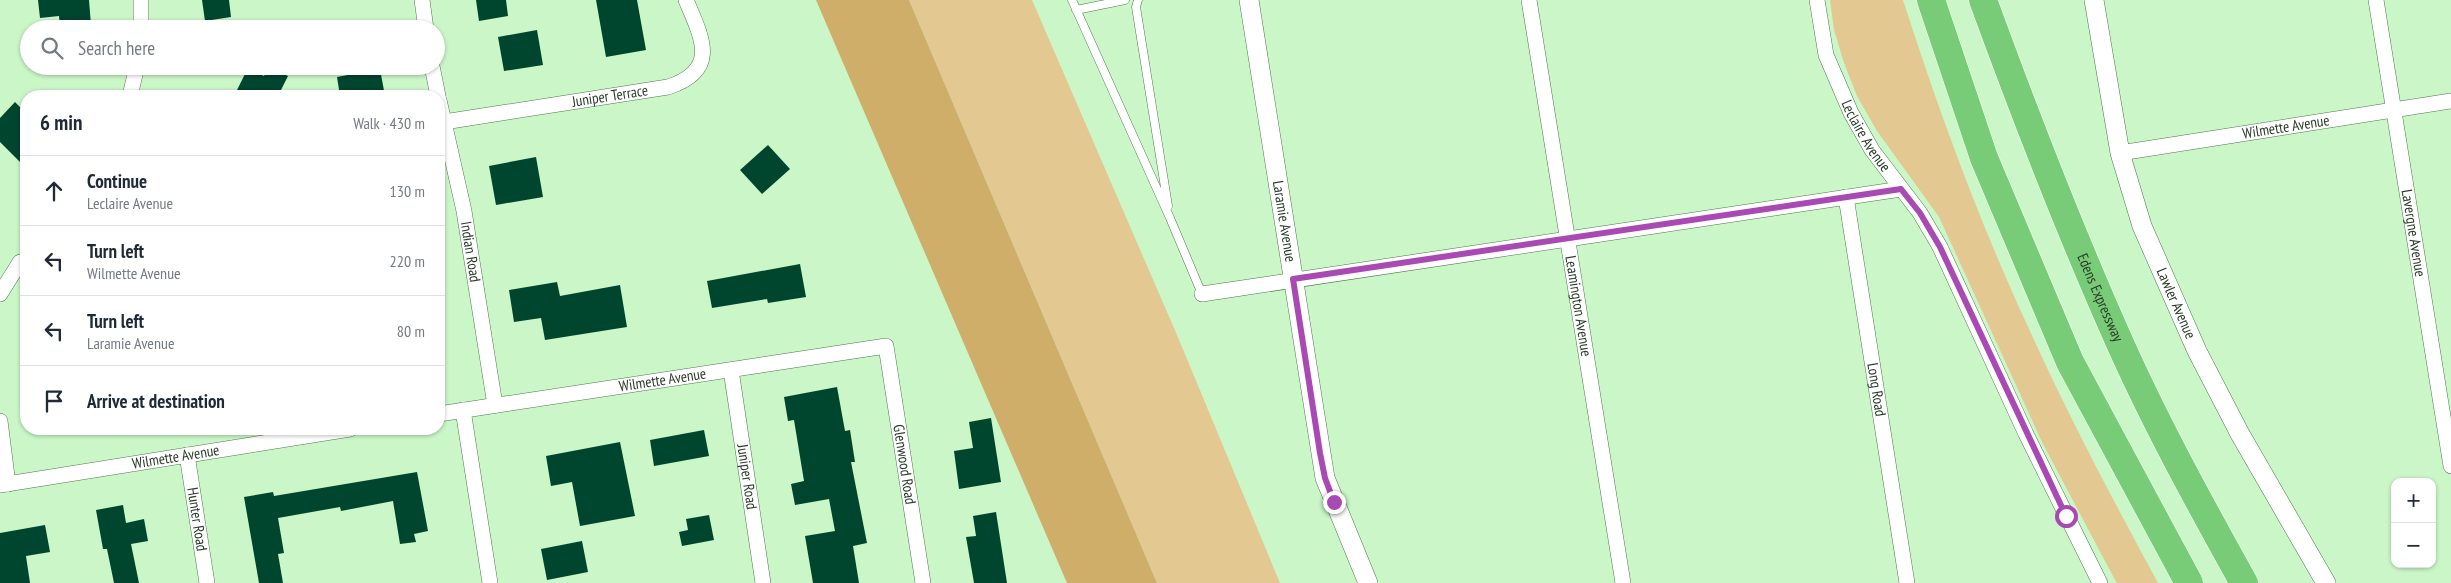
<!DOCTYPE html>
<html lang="en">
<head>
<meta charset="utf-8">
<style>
	:root { --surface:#fff; --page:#f6f6f7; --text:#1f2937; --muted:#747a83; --line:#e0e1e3 }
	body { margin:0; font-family:"PT Sans Narrow",sans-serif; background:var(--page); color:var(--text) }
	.controls { position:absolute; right:15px; bottom:15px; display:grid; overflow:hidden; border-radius:10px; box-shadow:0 1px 4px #0004 }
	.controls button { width:45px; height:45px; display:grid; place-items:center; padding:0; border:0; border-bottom:1px solid var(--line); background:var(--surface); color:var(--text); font:25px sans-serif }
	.stop { position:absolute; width:15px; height:15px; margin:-11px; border:4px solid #a94ab4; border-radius:50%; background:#fff }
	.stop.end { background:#a94ab4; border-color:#fff; box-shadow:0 1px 5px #0008 }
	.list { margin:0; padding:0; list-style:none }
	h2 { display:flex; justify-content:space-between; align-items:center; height:65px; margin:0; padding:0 20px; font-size:21px }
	h2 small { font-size:16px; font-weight:400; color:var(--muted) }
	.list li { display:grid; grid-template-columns:32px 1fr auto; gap:15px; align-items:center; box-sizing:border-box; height:70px; padding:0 20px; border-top:1px solid var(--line) }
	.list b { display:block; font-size:19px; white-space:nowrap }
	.list p { margin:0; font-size:16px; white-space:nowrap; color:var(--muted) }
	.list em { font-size:16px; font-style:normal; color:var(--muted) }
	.icon { flex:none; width:28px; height:28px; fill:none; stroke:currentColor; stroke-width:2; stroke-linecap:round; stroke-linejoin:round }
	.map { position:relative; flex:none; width:2451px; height:583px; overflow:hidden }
	.search { position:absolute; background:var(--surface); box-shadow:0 1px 4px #0004; left:20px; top:20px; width:425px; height:55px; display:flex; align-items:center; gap:12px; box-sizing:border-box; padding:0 18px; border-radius:28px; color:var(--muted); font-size:19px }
	.panel { position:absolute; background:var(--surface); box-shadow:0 1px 4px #0004; left:20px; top:90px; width:425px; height:345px; border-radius:20px }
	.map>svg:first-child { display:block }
	.green { fill:#e4c892 }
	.forest { fill:#cfae6a }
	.building { fill:#00452e }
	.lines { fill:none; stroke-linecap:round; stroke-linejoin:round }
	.service-casing { stroke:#50774e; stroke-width:9 }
	.minor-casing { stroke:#50774e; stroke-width:16 }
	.tertiary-casing { stroke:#50774e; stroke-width:20 }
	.motorway-casing { stroke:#fff; stroke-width:29 }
	.service { stroke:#fff; stroke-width:8 }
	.minor { stroke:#fff; stroke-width:15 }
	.tertiary { stroke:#fff; stroke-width:19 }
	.motorway { stroke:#79cc77; stroke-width:28 }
	.route { stroke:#a94ab4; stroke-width:6 }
	.labels { text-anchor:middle; stroke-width:5; stroke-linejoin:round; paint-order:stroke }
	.street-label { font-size:15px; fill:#2a3b29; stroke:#caf6c8 }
</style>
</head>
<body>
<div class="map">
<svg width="2451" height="583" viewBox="0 0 2451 583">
	<rect width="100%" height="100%" fill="#caf6c8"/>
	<path class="green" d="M909 0H1032L1177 335 1280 583H1157Z
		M1830 0H1903C1939 112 1980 224 2030 331 2069 417 2113 500 2158 583H2117L2114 578 2042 442 1939 217 1877 131 1857 96 1844 63 1834 30Z"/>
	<path class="forest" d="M816 0H909L1157 583H1067Z"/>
	<path class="building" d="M38 0H89L91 25 60 28 59 16 40 18Z
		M202 0H229L231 17 205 21Z
		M476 0H506L508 16 479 21Z
		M596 0H637L646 50 606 57Z
		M537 30 543 65 504 71 498 37Z
		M268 67 288 76 278 96H234L248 68 264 76Z
		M380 69 385 96H340L337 77Z
		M15 102 26 113V168L0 142V118Z
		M768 145 790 169 762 194 740 170Z
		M536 157 543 197 496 205 489 166Z
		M800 264 806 297 768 303 767 299 712 308 707 281Z
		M557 282 560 296 620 285 627 327 545 340 541 318 514 322 509 290Z
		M837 387 845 431 850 430 855 462H851L867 543 853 546 859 583H813L805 536 835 531 829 499 795 505 791 484 804 481 794 420 788 421 784 397Z
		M991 418 1001 482 959 489 954 451 973 448 969 422Z
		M704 430 709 456 654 466 650 440Z
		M620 442 635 516 580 526 572 482 551 486 546 456Z
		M417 472 428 531 414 534 416 542 400 544 393 501 341 511 340 507 278 518 284 553 278 554 283 583H259L244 497 273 492 274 496Z
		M123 505 126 523 144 519 148 541 131 544 139 583H114L107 549H103L96 510Z
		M996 512 1007 583H974L966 537 976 536 973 516Z
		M709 515 714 540 682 546 679 532 688 530 686 519Z
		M45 525 50 552 26 556 30 583H0V533Z
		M582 541 588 572 547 580 541 549Z"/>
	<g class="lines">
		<defs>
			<path id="service" d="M1072 0 1170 218 1202 294
				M1138 0 1136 7 1168 206
				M1076 10 1125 0"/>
			<g id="minor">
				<path d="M141 0V29"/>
				<path d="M422 0 426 29"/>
				<path id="s1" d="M1529 0 1623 583"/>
				<path id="s2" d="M1817 0 1826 55 1851 113 1872 150 1920 213 1940 247 2026 434 2100 583"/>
				<path id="s3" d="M2376 0 2451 466"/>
				<path d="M432 66 438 96"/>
				<path d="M130 96 137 66"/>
				<path id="s4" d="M439 100 464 211 495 405"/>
				<path id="s5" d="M444 122 668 87C720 70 702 38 686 0"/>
				<path id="s6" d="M2120 153 2451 101"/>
				<path id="s7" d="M1846 197 1907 583"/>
				<path d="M0 294 20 262"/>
				<path d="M1202 294 1901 189"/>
				<path id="s8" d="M731 370 763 583"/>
				<path d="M463 410 490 583"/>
				<path id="s9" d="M439 414 886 346 923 583"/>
				<path d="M0 421 8 484"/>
				<path id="s10" d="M187 455 207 583"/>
				<path id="s11" d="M0 485 350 429"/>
			</g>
			<g id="tertiary">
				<path id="s12" d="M1249 0 1325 478 1368 583"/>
				<path id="s13" d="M2094 0 2120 153 2142 226 2197 351 2240 434 2326 583"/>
			</g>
			<g id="motorway">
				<path d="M1931 0 1984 158 2070 362 2189 583"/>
				<path id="s14" d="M1983 0C2025 115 2069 229 2119 341 2156 424 2200 504 2244 583"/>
			</g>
		</defs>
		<use href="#service" class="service-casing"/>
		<use href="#minor" class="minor-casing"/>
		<use href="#tertiary" class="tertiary-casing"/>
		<use href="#motorway" class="motorway-casing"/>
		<use href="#service" class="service"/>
		<use href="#minor" class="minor"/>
		<use href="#tertiary" class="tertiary"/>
		<use href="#motorway" class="motorway"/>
	</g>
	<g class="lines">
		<path class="route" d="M1334 502 1325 478 1320 453 1293 279 1901 189 1920 213 1940 247 2066 516"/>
	</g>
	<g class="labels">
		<g class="street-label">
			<text dy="5" stroke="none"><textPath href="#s5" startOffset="168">Juniper Terrace</textPath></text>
			<text dy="5" stroke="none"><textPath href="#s6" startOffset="168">Wilmette Avenue</textPath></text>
			<text dy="5" stroke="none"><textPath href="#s2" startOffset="146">Leclaire Avenue</textPath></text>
			<text dy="5" stroke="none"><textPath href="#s12" startOffset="224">Laramie Avenue</textPath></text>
			<text dy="5" stroke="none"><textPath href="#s3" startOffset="236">Lavergne Avenue</textPath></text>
			<text dy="5" stroke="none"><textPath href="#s4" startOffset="155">Indian Road</textPath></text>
			<text dy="5" stroke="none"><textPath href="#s14" startOffset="320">Edens Expressway</textPath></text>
			<text dy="5" stroke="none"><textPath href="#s13" startOffset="316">Lawler Avenue</textPath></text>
			<text dy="5" stroke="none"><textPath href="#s1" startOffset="310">Leamington Avenue</textPath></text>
			<text dy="5" stroke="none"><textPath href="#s9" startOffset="226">Wilmette Avenue</textPath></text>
			<text dy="5" stroke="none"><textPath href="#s7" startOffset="195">Long Road</textPath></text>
			<text dy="5" stroke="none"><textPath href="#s11" startOffset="178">Wilmette Avenue</textPath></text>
			<text dy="5" stroke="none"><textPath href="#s9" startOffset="572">Glenwood Road</textPath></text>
			<text dy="5" stroke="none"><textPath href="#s8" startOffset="108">Juniper Road</textPath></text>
			<text dy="5" stroke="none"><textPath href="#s10" startOffset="65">Hunter Road</textPath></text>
		</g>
	</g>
</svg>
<div class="controls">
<button>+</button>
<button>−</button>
</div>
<div class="stop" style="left:2066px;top:516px"></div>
<div class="stop end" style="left:1334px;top:502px"></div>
<div class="search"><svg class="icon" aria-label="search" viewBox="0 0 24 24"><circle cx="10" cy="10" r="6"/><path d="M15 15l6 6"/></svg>Search here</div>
<section class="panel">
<h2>6 min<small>Walk · 430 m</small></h2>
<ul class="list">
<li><svg class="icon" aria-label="ahead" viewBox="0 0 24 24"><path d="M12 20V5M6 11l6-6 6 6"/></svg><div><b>Continue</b><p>Leclaire Avenue</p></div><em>130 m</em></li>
<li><svg class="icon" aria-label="left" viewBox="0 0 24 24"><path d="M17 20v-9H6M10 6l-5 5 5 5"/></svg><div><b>Turn left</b><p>Wilmette Avenue</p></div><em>220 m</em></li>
<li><svg class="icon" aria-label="left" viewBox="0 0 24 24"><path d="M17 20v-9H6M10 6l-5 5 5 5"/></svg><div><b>Turn left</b><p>Laramie Avenue</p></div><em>80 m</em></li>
<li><svg class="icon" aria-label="arrive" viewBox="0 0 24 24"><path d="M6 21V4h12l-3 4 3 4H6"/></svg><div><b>Arrive at destination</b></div></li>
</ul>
</section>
</div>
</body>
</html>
